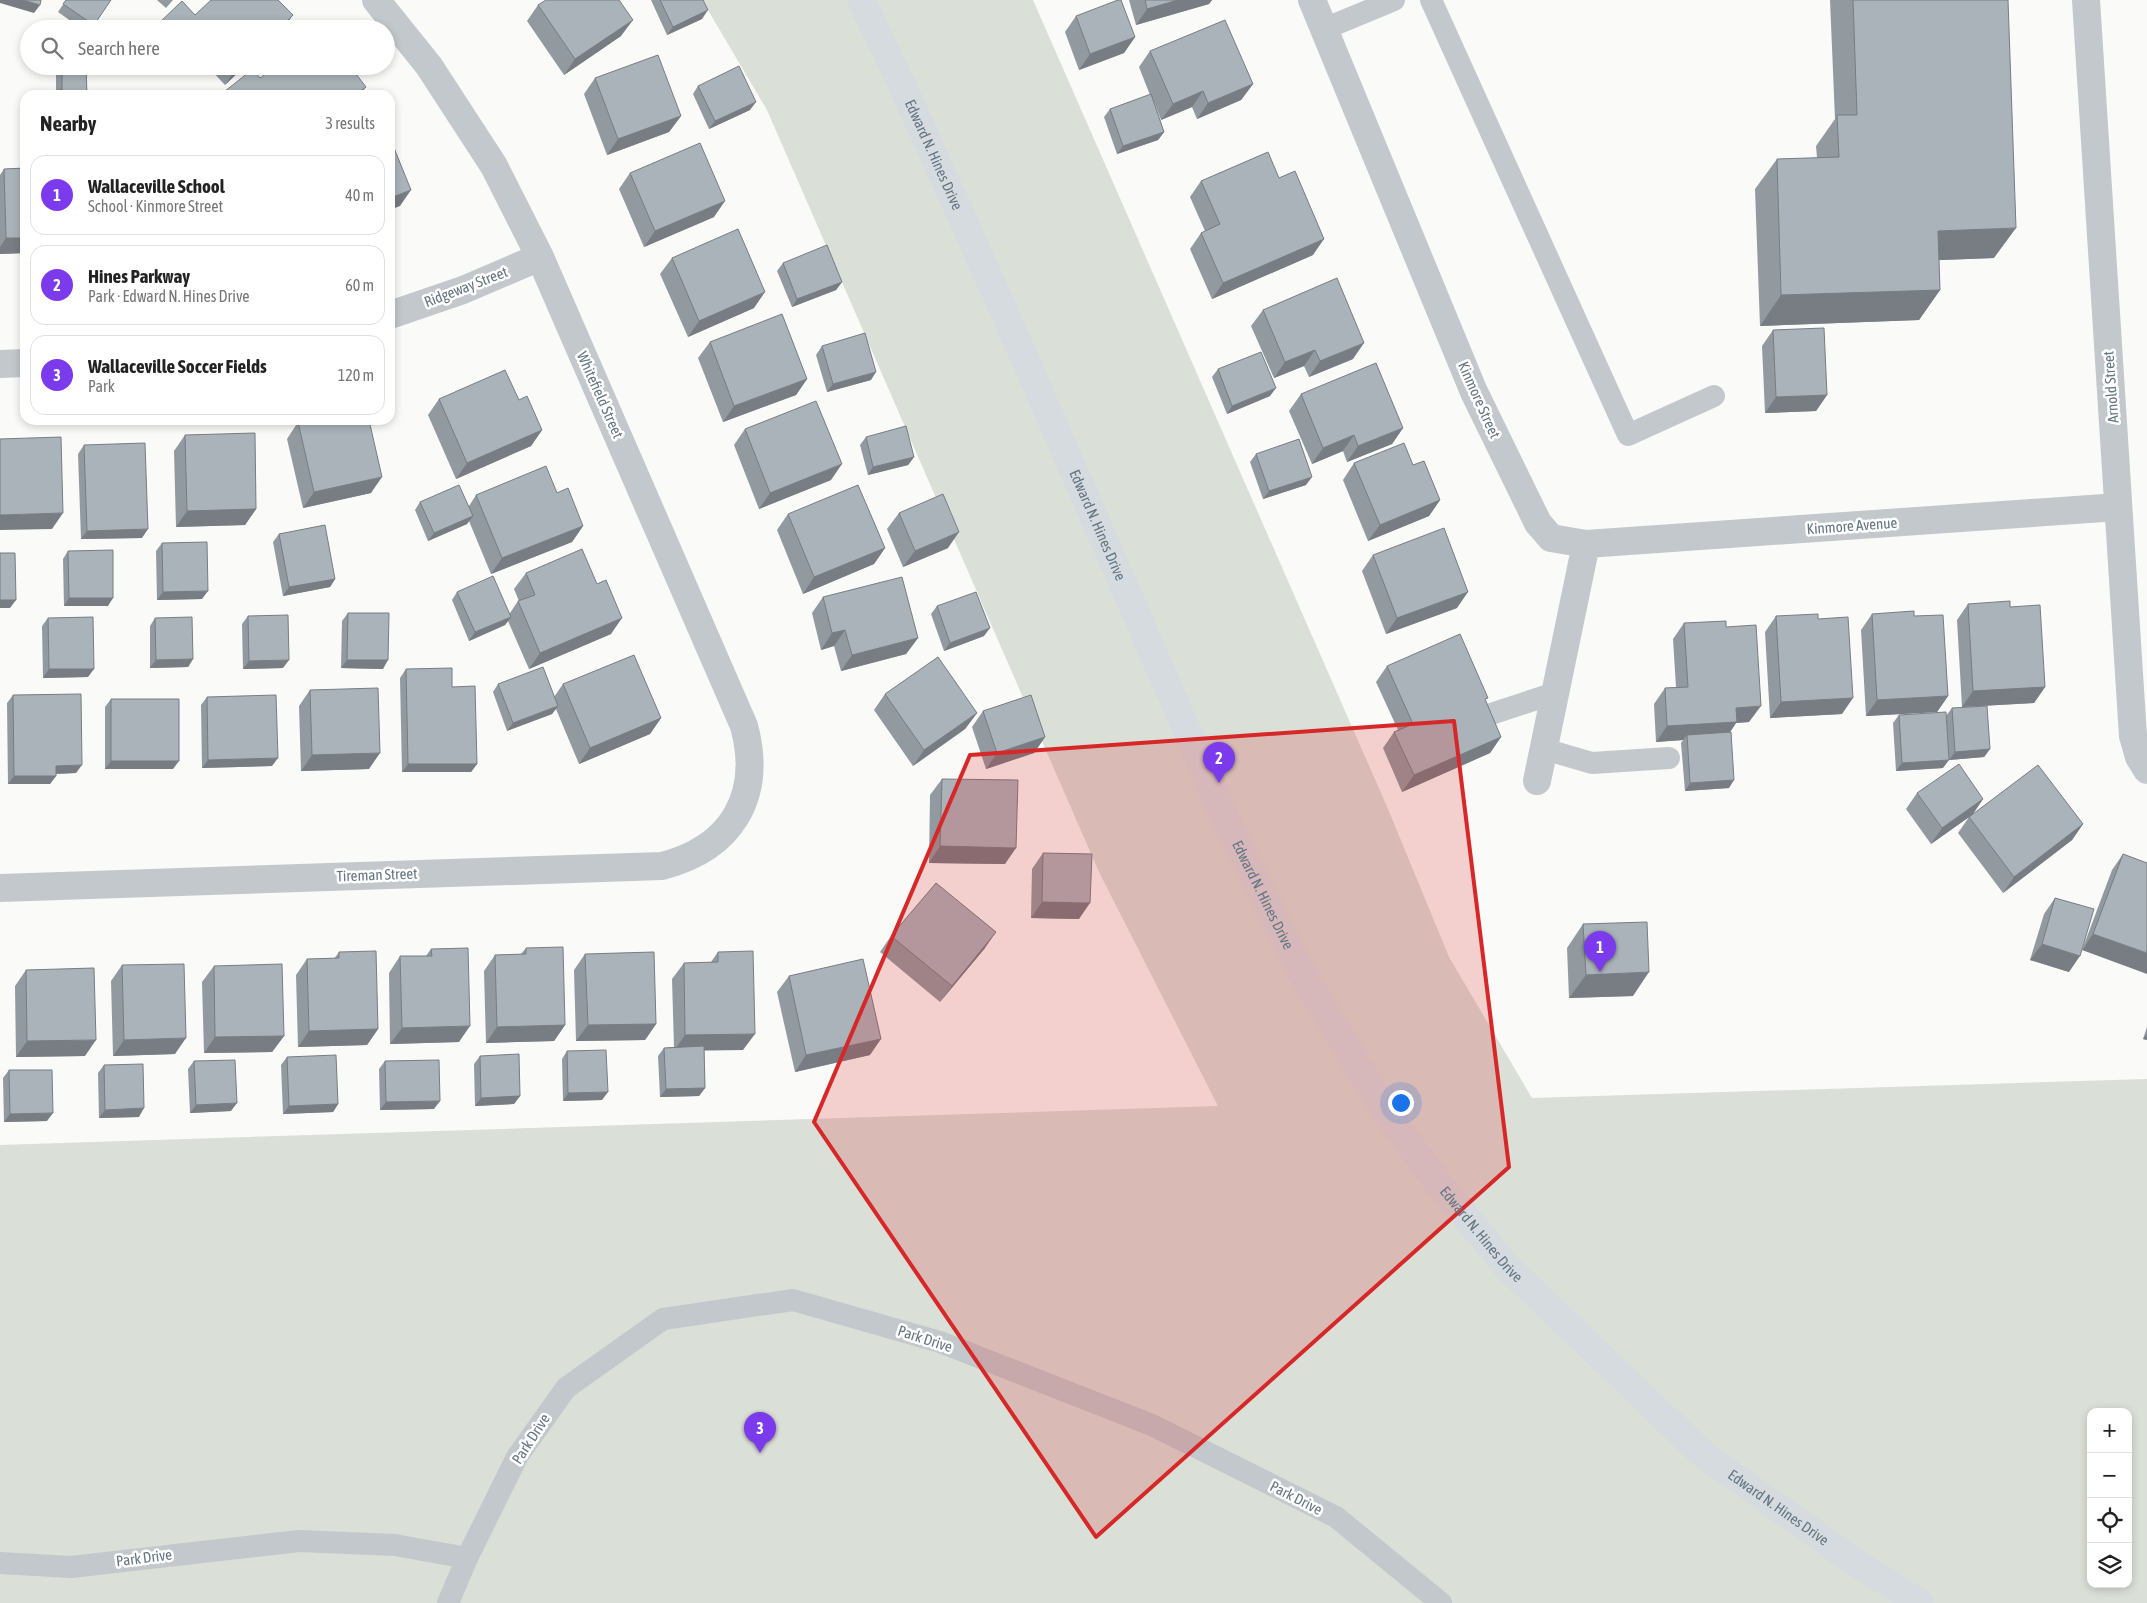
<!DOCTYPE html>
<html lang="en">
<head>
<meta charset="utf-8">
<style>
	:root { --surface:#fff; --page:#f2f2f2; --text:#222; --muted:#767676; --line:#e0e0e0; --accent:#7c3aed }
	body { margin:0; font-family:"Asap Condensed",sans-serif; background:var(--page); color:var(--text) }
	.controls { position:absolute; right:15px; bottom:15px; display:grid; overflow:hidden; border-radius:10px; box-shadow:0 2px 8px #0003 }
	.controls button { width:45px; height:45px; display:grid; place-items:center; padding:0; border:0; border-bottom:1px solid var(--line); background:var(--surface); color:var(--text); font:25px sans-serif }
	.you { position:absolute; left:1400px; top:1102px; width:18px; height:18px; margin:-12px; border:4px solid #fff; border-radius:50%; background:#1a73e8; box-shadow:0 0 0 8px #1a73e833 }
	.badge { display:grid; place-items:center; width:32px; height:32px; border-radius:50%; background:var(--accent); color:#fff; font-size:16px; font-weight:700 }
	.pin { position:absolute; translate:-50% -41px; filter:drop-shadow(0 1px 2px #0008) }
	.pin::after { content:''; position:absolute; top:26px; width:18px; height:15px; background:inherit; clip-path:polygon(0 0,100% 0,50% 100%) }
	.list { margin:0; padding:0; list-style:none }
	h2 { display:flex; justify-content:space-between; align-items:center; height:65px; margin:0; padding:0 20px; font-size:21px }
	h2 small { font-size:16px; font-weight:400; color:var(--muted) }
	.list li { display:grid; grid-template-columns:32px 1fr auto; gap:15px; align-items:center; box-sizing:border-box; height:80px; margin:0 10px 10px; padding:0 10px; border:1px solid var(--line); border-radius:15px }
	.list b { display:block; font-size:19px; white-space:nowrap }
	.list p { margin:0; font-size:16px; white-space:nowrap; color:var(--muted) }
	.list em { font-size:16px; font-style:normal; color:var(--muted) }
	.icon { flex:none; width:28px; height:28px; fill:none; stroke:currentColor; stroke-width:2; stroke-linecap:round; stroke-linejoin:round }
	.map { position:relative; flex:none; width:2147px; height:1603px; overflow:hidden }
	.search { position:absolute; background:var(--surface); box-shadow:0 2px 8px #0003; left:20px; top:20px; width:375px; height:55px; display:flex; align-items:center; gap:12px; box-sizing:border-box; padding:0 18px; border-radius:28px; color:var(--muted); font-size:19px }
	.panel { position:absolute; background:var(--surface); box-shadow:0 2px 8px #0003; left:20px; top:90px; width:375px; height:335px; border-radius:15px }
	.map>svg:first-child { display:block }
	.green { fill:#dadfd7; fill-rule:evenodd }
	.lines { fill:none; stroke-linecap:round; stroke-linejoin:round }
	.lane { stroke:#c3c8cc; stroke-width:22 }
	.street { stroke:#c3c8cc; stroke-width:28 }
	.secondary { stroke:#d6dbdf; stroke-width:28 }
	.wall { fill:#929a9f }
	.shaded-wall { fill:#777d82 }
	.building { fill:#aab3b9; stroke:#777d82 }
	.marked { fill:#d62828; fill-opacity:0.2; stroke:#d62828; stroke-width:4; stroke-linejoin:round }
	.labels { text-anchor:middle; stroke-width:5; stroke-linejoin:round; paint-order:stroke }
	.street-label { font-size:15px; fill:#657683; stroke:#fff }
</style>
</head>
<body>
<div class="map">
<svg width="2147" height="1603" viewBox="0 0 2147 1603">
	<rect width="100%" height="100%" fill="#fafaf8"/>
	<path class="green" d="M702 0H1033L1388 809 1449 957 1532 1098 2147 1079V1603H0V1145L1218 1106 1099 872 767 110ZM2091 1412H2128V1584H2091Z"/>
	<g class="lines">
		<path class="lane" d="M1431 0 1628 435 1714 396
			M1324 29 1394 0
			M1485 716 1555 693
			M1544 749 1592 763 1669 758
			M0 1563 71 1567 299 1541 395 1545 467 1558
			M448 1603 467 1558 517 1457 566 1388 663 1319 793 1300 940 1342 1152 1425 1336 1517 1441 1603"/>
		<path class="street" d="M1312 0 1474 392 1538 523 1551 538 1586 544 2118 507
			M2086 0 2133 736 2139 757 2147 770
			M390 315 463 290 540 257
			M0 364 25 363
			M1537 781 1586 544
			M0 888 662 866C732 848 763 796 744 726L540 257 494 166 429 66 376 0"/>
		<path class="secondary" id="s1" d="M861 0 903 87 1008 320 1229 827 1298 966 1384 1109 1435 1179 1508 1268 1704 1455 1855 1562 1920 1603"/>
	</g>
	<path class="wall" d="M66 0H111L91 29H82L58 12Z
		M157 0H173L166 8Z
		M651 0H703L702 19 667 35Z
		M1129 0H1212L1209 4 1136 25Z
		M1830 0H2008L1994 258 1939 260 1940 290 1919 320 1760 326 1755 189 1777 159 1817 158 1816 146 1835 119Z
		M538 5 621 36 564 75 527 21Z
		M1076 16 1135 37 1124 53 1079 70 1065 32Z
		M1150 51 1253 84 1241 100 1197 119 1192 107 1161 120 1153 99 1164 132 1158 140 1117 154 1104 117 1110 109 1150 95 1139 67Z
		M56 66H86L87 95H39L42 92 56 91Z
		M207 66H245L225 85Z
		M595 78 681 116 669 132 607 155 584 94Z
		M698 86 750 110 709 129 693 94Z
		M25 168V253L0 254V175L4 169Z
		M630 173 714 217 644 247 619 189Z
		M1201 181 1313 255 1212 299 1190 249 1201 233 1205 231 1190 197Z
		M672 258 754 308 688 337 660 274Z
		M783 263 842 282 836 290 792 307 777 271Z
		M1263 310 1353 359 1309 377 1304 366 1274 378 1251 326Z
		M1773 330 1827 395 1816 411 1765 413 1762 346Z
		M710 342 807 379 796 395 723 422 698 358Z
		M822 346 871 380 827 392 816 355Z
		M1218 369 1270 396 1227 414 1212 377Z
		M1301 394 1403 428 1392 444 1347 462 1343 451 1312 464 1289 411Z
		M439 399 519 400 542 430 531 446 456 479 428 415Z
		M298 422 371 493 303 508 287 439Z
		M745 429 831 480 759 509 734 445Z
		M185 435 256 509 245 525 176 527 174 451Z
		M866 437 914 457 908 465 868 475 860 445Z
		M84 445 142 538 81 539 78 454Z
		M1256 454 1306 485 1263 499 1250 462Z
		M1354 463 1413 465 1440 500 1429 516 1368 541 1343 480Z
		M557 493 583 526 572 542 491 574 469 521 467 524 428 541 415 510 420 502 469 506 476 495Z
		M899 513 948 548 903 567 887 529Z
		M788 514 885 548 874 564 803 594 777 530Z
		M279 534 335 579 330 587 283 596 273 542Z
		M162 543 202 599 157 600 156 551Z
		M68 551 108 606H64L63 559Z
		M1373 555 1457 608 1386 634 1362 571Z
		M526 573 611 634 529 669 508 621 505 625 469 641 452 600 457 592 510 613 518 601H519L514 589Z
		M823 597 918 638 906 654 841 671 834 646 821 650 812 613Z
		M1968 604 2010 607 2045 687 2034 703 1962 707 1957 620Z
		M937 606 984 636 944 651 931 614Z
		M348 613 383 669 341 668 342 621Z
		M1872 614 1914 616 1948 696 1937 712 1866 716 1861 630Z
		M248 616 283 668 243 669 242 624Z
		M1776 616 1818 619 1842 714 1770 718 1765 632Z
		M48 618 88 677 43 678 42 626Z
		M155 618 193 659 188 667 150 668V626Z
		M1684 623 1726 627 1749 722 1736 723 1730 732 1729 788 1685 791 1681 743 1683 740 1656 742 1654 704 1665 688 1676 687 1673 639Z
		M1387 666 1485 701 1501 737 1490 753 1402 792 1383 748 1394 732 1398 730 1376 682Z
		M406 669 452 687 477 764 471 772H402L400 678Z
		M498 684 554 697 563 684 661 718 650 734 579 764 556 709 552 714 507 731 493 692Z
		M310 690 369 769 301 771 299 706Z
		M885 694 977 713 965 729 913 766 874 710Z
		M13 695 76 773 56 774V776L50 784H8L7 703Z
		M207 697 272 766 202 768 201 705Z
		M111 699 173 769H105V707Z
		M1952 708 1990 749 1984 757 1949 760 1946 716Z
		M983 711 1045 737 1034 753 986 769 972 727Z
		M1899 715 1943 768 1896 771 1893 723Z
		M942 779 1005 864 929 863 930 795Z
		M1917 793 1983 799 1973 814 2083 824 2072 840 2003 893 1958 833 1969 817 1931 844 1906 809Z
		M1043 853 1079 919 1031 918 1032 869Z
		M2123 854 2147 863 2082 950 2112 870Z
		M2055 898 2069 972 2030 960 2044 914Z
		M1583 924 1633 996 1569 998 1567 948Z
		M891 936 985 948 940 1002 880 952Z
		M526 948 565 1025 554 1041 486 1043 484 971 495 955 521 954Z
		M431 949 459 1042 390 1044 389 973 400 956H426Z
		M339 952 378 1029 367 1045 298 1047 296 975 307 959H334Z
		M718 952 743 1050H704L705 1088 699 1096 660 1097 658 1056 664 1048 674 1047 672 979 684 963 711 962Z
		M585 954 656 1024 645 1040 576 1041 574 970Z
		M122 965 175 1054 113 1056 111 981Z
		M214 966 284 1036 272 1052 204 1053 202 982Z
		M26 970 85 1056 16 1057 15 986Z
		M789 976 870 1055 795 1072 777 992Z
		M2147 1027V1040L2143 1039Z
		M567 1051 602 1100 563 1101 562 1059Z
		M480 1056 520 1096 514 1104 475 1106 474 1064Z
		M287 1057 338 1104 333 1112 283 1114 281 1065Z
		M194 1061 231 1111 190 1113 188 1069Z
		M385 1061 434 1109 380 1110 379 1069Z
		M104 1065 139 1117 99 1118 98 1073Z
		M9 1070 47 1121 4 1122 3 1078Z"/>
	<path class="shaded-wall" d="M0 0H23L40 5 34 13 0 3Z
		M1178 0H1212L1209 4 1136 25 1147 9Z
		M708 10 702 19 667 35 673 27Z
		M293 15 283 29H279Z
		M633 20 621 36 564 75 575 59Z
		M1135 37 1124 53 1079 70 1090 54Z
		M239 66H245L225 85 236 69Z
		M1253 84 1241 100 1197 119 1208 103Z
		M366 87 360 95H355Z
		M1203 91 1192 107 1161 120 1173 104Z
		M756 102 750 110 709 129 715 121Z
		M681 116 669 132 607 155 618 139Z
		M1164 132 1158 140 1117 154 1123 146Z
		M411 190 400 206 390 210V198Z
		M725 201 714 217 644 247 655 231Z
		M2016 228 1994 258 1917 261 1938 231Z
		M6 238H25V253L0 254V247Z
		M1324 239 1313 255 1212 299 1223 283Z
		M842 282 836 290 792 307 797 299Z
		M1940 290 1919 320 1760 326 1781 295Z
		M765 292 754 308 688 337 699 321Z
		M1364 343 1353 359 1309 377 1320 361Z
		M1315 350 1304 366 1274 378 1285 362Z
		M876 372 871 380 827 392 833 384Z
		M807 379 796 395 723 422 734 406Z
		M1276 388 1270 396 1227 414 1232 406Z
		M1827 395 1816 411 1765 413 1776 397Z
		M1403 428 1392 444 1347 462 1358 446Z
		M542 430 531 446 456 479 467 463Z
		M1354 435 1343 451 1312 464 1323 448Z
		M914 457 908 465 868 475 873 467Z
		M842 464 831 480 759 509 770 493Z
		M382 477 371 493 303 508 314 492Z
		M1312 477 1306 485 1263 499 1269 491Z
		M1440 500 1429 516 1368 541 1380 525Z
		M256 509 245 525 176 527 187 511Z
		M63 513 52 529 0 530V515Z
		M473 516 467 524 428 541 434 533Z
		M583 526 572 542 491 574 502 558Z
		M148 529 142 538 81 539 87 531Z
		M959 532 948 548 903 567 915 551Z
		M885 548 874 564 803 594 814 577Z
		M335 579 330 587 283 596 289 587Z
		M208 591 202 599 157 600 163 592Z
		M1468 592 1457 608 1386 634 1397 618Z
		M69 598H113L108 606H64Z
		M0 600H16L10 608H0Z
		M511 617 505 625 469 641 475 632Z
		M622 618 611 634 529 669 540 653Z
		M990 628 984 636 944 651 950 643Z
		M845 630 834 646 821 650 832 633Z
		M918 638 906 654 841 671 852 655Z
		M193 659 188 667 150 668 156 660Z
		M289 660 283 668 243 669 249 661Z
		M347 660H388L383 669 341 668Z
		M49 669H94L88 677 43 678Z
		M2045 687 2034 703 1962 707 1973 691Z
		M1948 696 1937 712 1866 716 1877 700Z
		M1853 698 1842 714 1770 718 1781 702Z
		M558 706 552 714 507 731 513 723Z
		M1761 706 1749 722 1736 723 1726 738 1687 735 1683 740 1656 742 1667 726 1736 708Z
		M977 713 965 729 913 766 924 750Z
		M661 718 650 734 579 764 590 748Z
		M1045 737 1034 753 986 769 997 753Z
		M1501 737 1490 753 1402 792 1414 775Z
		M1990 749 1984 757 1949 760 1955 752Z
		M380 753 369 769 301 771 312 755Z
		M278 758 272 766 202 768 208 760Z
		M1949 760 1943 768 1896 771 1902 763Z
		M111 761H179L173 769H105Z
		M408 764H477L471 772H402Z
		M82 765 76 773 50 774 56 766Z
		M14 776H56L50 784H8Z
		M1734 780 1729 788 1685 791 1690 783Z
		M1983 799 1972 815 1931 844 1942 828Z
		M2083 824 2072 840 2003 893 2014 877Z
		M940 846 1016 848 1005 864 929 863Z
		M1042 902 1090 903 1079 919 1031 918Z
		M996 932 985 948 940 1002 952 986Z
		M2093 934 2147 953V974L2082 950Z
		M2042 944 2080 956 2069 972 2030 960Z
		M1649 972 1633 996 1569 998 1586 975Z
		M656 1024 645 1040 576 1041 588 1025Z
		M565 1025 554 1041 486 1043 497 1027Z
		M470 1026 459 1042 390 1044 402 1028Z
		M378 1029 367 1045 298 1047 309 1031Z
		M755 1034 743 1050 674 1051 685 1035Z
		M2147 1034V1040L2143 1039Z
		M284 1036 272 1052 204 1053 215 1037Z
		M186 1038 175 1054 113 1056 124 1040Z
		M881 1039 870 1055 795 1072 806 1055Z
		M96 1040 85 1056 16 1057 27 1041Z
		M705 1088 699 1096 660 1097 666 1089Z
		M608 1092 602 1100 563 1101 568 1093Z
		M520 1096 514 1104 475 1106 481 1098Z
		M440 1101 434 1109 380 1110 386 1102Z
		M237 1103 231 1111 190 1113 196 1105Z
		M338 1104 333 1112 283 1114 289 1106Z
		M144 1108 139 1117 99 1118 105 1110Z
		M53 1113 47 1121 4 1122 10 1114Z"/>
	<path class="building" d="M23 0H41L40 5Z
		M66 0H111L94 25 63 4Z
		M211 0H278L293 15 279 29H198L196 27 195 29H158L156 26 182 1 195 15Z
		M546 0H619L633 20 575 59 538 5Z
		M660 0H703L708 10 673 27Z
		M1118 0H1121L1135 37 1090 54 1076 16Z
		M1145 0H1178L1147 9Z
		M1853 0H2008L2016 228 1938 231 1940 290 1781 295 1777 159 1839 157 1837 115H1857Z
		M1225 20 1253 84 1208 103 1203 91 1173 104 1150 51Z
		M658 55 681 116 618 139 595 78Z
		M62 66H86L87 95H42V92L62 90Z
		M276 66H350L366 87 355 95H220L253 69 260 78Z
		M739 66 756 102 715 121 698 86Z
		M1151 94 1164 132 1123 146 1110 109Z
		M390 138 411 190 390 198Z
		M700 143 725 201 655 231 630 173Z
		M1268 152 1279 178 1295 171 1324 239 1223 283 1201 233 1220 224 1201 181Z
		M25 168V238H6L4 169Z
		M738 229 765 292 699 321 672 258Z
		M827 245 842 282 797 299 783 263Z
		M1337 278 1364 343 1320 361 1315 350 1285 362 1263 310Z
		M782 314 807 379 734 406 710 342Z
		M1824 328 1827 395 1776 397 1773 330Z
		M865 333 876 372 833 384 822 346Z
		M1261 352 1276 388 1232 406 1218 369Z
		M1376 363 1403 428 1358 446 1354 435 1323 448 1301 394Z
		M505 370 519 400 527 396 542 430 467 463 439 399Z
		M816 401 842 464 770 493 745 429Z
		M309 420H369L382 477 314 492 298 422Z
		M906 426 914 457 873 467 866 437Z
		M255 433 256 509 187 511 185 435Z
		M61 437 63 513 0 515V439Z
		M1299 439 1312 477 1269 491 1256 454Z
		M145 443 148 529 87 531 84 445Z
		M1404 443 1413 465 1424 461 1440 500 1380 525 1354 463Z
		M546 466 557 493 568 488 583 526 502 558 476 495Z
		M459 485 473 516 434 533 420 502Z
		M858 485 885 548 814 577 788 514Z
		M943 494 959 532 915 551 899 513Z
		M325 525 335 579 289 587 279 534Z
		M1444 528 1468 592 1397 618 1373 555Z
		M207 542 208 591 163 592 162 543Z
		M582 549 597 584 606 580 622 618 540 653 518 601 535 595 526 573Z
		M113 550V598H69L68 551Z
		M0 553H15L16 600H0Z
		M493 576 511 617 475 632 457 592Z
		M902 577 918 638 852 655 845 630 832 633 823 597Z
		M976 592 990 628 950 643 937 606Z
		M2010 601V607L2040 605 2045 687 1973 691 1968 604Z
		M1914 611V616L1943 615 1948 696 1877 700 1872 614Z
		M348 613H389L388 660H347Z
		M1818 614V619L1848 617 1853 698 1781 702 1776 616Z
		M288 615 289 660 249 661 248 616Z
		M93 617 94 669H49L48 618Z
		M192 617 193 659 156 660 155 618Z
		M1726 621V627L1756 625 1761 706 1736 708 1737 722 1667 726 1665 688 1688 687 1684 623Z
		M1460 634 1488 698 1485 699 1501 737 1414 775 1394 732 1413 724 1387 666Z
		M634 655 661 718 590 748 563 684Z
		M938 657 977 713 924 750 885 694Z
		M543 667 558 706 513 723 498 684Z
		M452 668V687L475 686 477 764H408L406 669Z
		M378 688 380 753 312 755 310 690Z
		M81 694 82 765 56 766V776H14L13 695Z
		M276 695 278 758 208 760 207 697Z
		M1031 695 1045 737 997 753 983 711Z
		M111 699H179V761H111Z
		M1987 706 1990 749 1955 752 1952 708Z
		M1946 712 1949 760 1902 763 1899 715Z
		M1731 732 1734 780 1690 783 1687 735Z
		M1959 764 1983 799 1942 828 1917 793Z
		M2038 765 2083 824 2014 877 1969 817Z
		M942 779 1018 780 1016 848 940 846Z
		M1043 853 1092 854 1090 903 1042 902Z
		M2123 854 2147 863V953L2093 934Z
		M936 883 996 932 952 986 891 936Z
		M2055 898 2094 909 2080 956 2042 944Z
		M1647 922 1649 972 1586 975 1583 924Z
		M563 947 565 1025 497 1027 495 955 526 954V948Z
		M468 948 470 1026 402 1028 400 956H432L431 949Z
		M376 951 378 1029 309 1031 307 959 339 958V952Z
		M753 951 755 1034 685 1035 684 963 718 962V952Z
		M654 952 656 1024 588 1025 585 954Z
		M863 959 881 1039 806 1055 789 976Z
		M184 964 186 1038 124 1040 122 965Z
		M282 964 284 1036 215 1037 214 966Z
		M94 968 96 1040 27 1041 26 970Z
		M704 1046 705 1088 666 1089 664 1048Z
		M606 1050 608 1092 568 1093 567 1051Z
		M519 1054 520 1096 481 1098 480 1056Z
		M336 1055 338 1104 289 1106 287 1057Z
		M235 1060 237 1103 196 1105 194 1061Z
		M439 1060 440 1101 386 1102 385 1061Z
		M143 1064 144 1108 105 1110 104 1065Z
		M9 1070H52L53 1113 10 1114Z"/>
	<path class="marked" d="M1454 721 1509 1167 1096 1537 814 1122 970 755Z"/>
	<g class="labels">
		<g class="street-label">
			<text dy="5" stroke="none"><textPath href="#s1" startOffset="171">Edward N. Hines Drive</textPath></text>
			<text transform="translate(466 287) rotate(-21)" y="5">Ridgeway Street</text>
			<text transform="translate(2111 387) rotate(-94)" y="5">Arnold Street</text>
			<text transform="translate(600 395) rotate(66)" y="5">Whitefield Street</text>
			<text transform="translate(1479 400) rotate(66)" y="5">Kinmore Street</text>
			<text dy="5" stroke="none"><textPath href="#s1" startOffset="576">Edward N. Hines Drive</textPath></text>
			<text transform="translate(1852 526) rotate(-4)" y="5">Kinmore Avenue</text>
			<text transform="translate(377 875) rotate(-2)" y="5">Tireman Street</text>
			<text dy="5" stroke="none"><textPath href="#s1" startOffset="981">Edward N. Hines Drive</textPath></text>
			<text dy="5" stroke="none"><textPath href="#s1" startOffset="1386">Edward N. Hines Drive</textPath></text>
			<text transform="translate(925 1339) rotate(18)" y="5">Park Drive</text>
			<text transform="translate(531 1439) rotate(-57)" y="5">Park Drive</text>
			<text transform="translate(1296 1498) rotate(27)" y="5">Park Drive</text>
			<text dy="5" stroke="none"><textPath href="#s1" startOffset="1791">Edward N. Hines Drive</textPath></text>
			<text transform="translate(144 1558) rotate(-7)" y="5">Park Drive</text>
		</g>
	</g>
</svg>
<div class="controls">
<button>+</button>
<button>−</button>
<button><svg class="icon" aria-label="locate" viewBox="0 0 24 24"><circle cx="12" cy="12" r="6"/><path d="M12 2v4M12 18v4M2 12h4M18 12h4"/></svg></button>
<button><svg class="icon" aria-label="layers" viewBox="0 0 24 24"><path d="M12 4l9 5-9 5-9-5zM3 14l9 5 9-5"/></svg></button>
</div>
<div class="you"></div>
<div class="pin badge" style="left:1600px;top:972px">1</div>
<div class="pin badge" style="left:1219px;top:783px">2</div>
<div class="pin badge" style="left:760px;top:1453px">3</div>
<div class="search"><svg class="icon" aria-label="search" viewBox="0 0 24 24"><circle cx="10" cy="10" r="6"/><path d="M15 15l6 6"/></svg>Search here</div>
<section class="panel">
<h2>Nearby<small>3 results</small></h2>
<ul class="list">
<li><span class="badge">1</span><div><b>Wallaceville School</b><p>School · Kinmore Street</p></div><em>40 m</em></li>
<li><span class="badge">2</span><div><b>Hines Parkway</b><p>Park · Edward N. Hines Drive</p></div><em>60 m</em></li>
<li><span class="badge">3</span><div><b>Wallaceville Soccer Fields</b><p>Park</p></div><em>120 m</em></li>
</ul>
</section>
</div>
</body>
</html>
